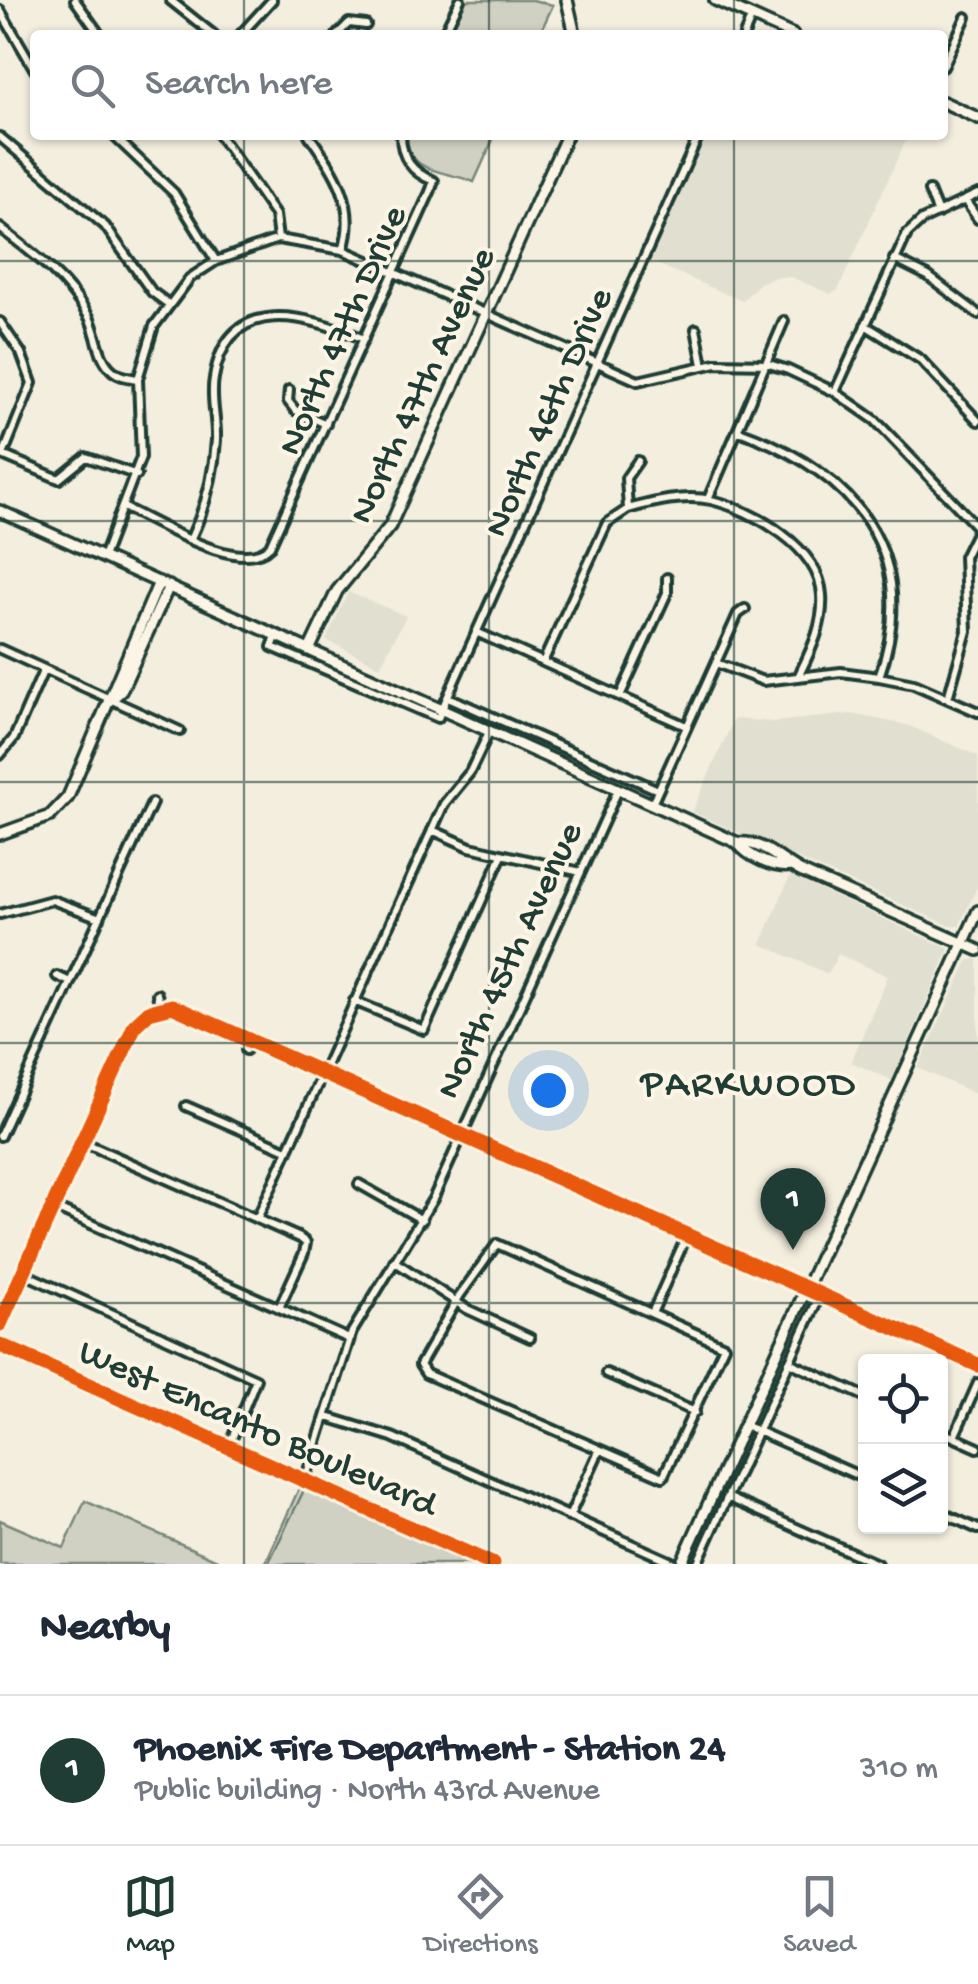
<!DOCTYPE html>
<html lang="en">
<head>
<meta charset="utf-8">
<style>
	:root { --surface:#fff; --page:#f6f6f7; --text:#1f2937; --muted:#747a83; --line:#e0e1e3; --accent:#1f3d34 }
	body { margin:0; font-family:"Gochi Hand",sans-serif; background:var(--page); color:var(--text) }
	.controls { position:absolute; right:30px; bottom:30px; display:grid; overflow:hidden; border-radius:10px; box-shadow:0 2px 8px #0004 }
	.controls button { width:90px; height:90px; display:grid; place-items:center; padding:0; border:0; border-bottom:2px solid var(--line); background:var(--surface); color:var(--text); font:50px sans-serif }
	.you { position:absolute; left:548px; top:1090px; width:35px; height:35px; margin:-25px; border:8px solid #fff; border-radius:50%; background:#1a73e8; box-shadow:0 0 0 15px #1a73e833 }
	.badge { display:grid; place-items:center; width:65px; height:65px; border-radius:50%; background:var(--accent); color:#fff; font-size:32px; font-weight:700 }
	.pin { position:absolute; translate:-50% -82px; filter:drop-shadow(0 2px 5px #0008) }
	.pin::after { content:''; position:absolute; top:52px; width:35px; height:30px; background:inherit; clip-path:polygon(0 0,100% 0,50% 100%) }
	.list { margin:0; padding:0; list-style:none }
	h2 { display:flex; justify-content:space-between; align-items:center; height:130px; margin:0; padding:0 40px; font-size:42px }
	h2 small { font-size:32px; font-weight:400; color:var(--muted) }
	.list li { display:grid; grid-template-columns:65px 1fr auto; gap:30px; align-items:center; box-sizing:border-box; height:150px; padding:0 40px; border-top:2px solid var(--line) }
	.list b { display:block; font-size:38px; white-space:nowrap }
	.list p { margin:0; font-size:32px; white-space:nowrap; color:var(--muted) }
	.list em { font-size:32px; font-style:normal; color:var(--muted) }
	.icon { flex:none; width:55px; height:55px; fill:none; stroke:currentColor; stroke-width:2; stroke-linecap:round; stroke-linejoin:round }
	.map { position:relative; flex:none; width:978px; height:1564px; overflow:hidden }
	.search { position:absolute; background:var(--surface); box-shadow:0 2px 8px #0004; left:30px; right:30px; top:30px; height:110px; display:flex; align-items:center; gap:25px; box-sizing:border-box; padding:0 35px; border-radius:10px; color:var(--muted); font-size:38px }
	.sheet { height:280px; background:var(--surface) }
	nav { display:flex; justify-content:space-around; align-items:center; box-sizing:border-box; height:140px; border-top:2px solid var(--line); background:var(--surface); font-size:28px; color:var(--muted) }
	nav a { display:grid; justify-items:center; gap:5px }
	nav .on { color:var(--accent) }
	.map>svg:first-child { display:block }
	.built { fill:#e1dfd0 }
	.green { fill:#d0d1c2; stroke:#78877b; stroke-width:2.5 }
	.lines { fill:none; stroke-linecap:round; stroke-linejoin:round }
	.stream { stroke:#6c7d72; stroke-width:2.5 }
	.street-casing { stroke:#1f3d34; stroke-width:14 }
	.secondary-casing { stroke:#1f3d34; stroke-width:16 }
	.street { stroke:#fcf5e5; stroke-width:6 }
	.secondary { stroke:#fcf5e5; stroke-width:9 }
	.cycleway-casing { stroke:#fcf5e5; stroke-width:21 }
	.cycleway { stroke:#e8590c; stroke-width:15 }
	.grid { fill:none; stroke:#1f3d34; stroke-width:2.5; stroke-opacity:0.55 }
	.labels { text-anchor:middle; stroke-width:8; stroke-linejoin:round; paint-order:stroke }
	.street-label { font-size:38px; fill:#1f3d34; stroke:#fcf5e5 }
	.neighbourhood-label { font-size:40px; letter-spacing:2.5px; fill:#1f3d34; stroke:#fcf5e5 }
</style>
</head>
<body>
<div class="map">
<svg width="978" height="1564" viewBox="0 0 978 1564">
	<rect width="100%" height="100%" fill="#f3eede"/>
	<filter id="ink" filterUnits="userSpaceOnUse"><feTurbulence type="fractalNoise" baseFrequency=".01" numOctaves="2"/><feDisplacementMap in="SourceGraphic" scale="20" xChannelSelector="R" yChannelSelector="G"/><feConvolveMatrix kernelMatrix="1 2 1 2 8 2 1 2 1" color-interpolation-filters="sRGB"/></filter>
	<g filter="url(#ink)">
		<path class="built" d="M707 135H908L838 290 831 294 791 277H776L760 283 742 301 648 260Z
			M348 592 406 616 380 666 326 640Z
			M851 714 907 725 978 756V885L959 926H951L692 812 734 719 774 722Z
			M790 876 949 949 892 1080 851 1062 888 976 838 954 828 974 761 944Z
			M976 959 978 960V1095L918 1068 968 961Z"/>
		<path class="green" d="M465 0H533L553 5 539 35H449Z
			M407 135H495L474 182C446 170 407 175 407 135Z
			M301 1484 479 1564H265Z
			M85 1501 226 1564H0V1520L64 1548Z"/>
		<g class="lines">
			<path class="stream" d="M268 1564 305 1488"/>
			<defs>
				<path id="street" d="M75 0 100 35
					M170 0 214 35
					M0 10 35 70
					M240 35 272 0
					M337 35 349 23 366 25
					M443 35 460 0
					M744 35 752 16
					M943 67 966 17
					M113 135 174 193 216 261
					M219 135 275 215 278 239
					M309 135C335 172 358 204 343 250
					M0 137 105 226 152 292 167 303
					M929 191 938 213
					M966 202 978 219
					M0 228C34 254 68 279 89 317 97 333 98 356 110 368 118 377 127 377 138 379
					M894 259 928 276 978 314
					M0 322 21 353 32 383 3 455
					M865 325 921 360 978 421
					M696 329 703 365
					M289 390 288 401 295 410 326 424
					M835 392 907 234 922 220 978 194
					M739 431C853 472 923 552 879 677
					M0 454 59 479 86 457 137 475
					M708 499 784 321
					M125 508C158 523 242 576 270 546L430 192 434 181C412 173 401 157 401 135
					M628 509C653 502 685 494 711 500 753 510 819 547 822 595 824 625 811 650 799 675
					M191 538C206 506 214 475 216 440 217 419 210 399 214 378 228 291 309 316 364 339
					M103 557 141 457 138 379 154 326 190 278 216 261 278 239 343 250 638 381 716 363 769 364 788 370 835 392 875 420 978 528
					M476 632 686 726
					M277 635 272 647 438 718 699 135
					M0 649 180 731
					M543 662 607 523 628 509 626 478 638 461
					M716 663 763 681 841 672 879 677 914 684 978 712
					M620 696 667 593V578
					M448 697 658 790
					M948 698 967 631 964 557 978 529
					M0 755 14 738 44 669
					M652 804 738 614 745 609
					M432 830 470 847 581 872
					M0 914 52 900 100 918
					M57 976 70 982
					M157 994 160 1007
					M354 1001 424 1030 502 855
					M246 1050 251 1040
					M186 1106 287 1150
					M0 1136 152 803
					M83 1142 300 1238 306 1243 304 1253 279 1308
					M359 1184 422 1220
					M53 1207 349 1339
					M257 1219 444 804 470 772 489 732
					M497 1244 724 1346 663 1477 426 1374 420 1365 460 1295Z
					M394 1261 467 1309 530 1338
					M23 1273 256 1379 229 1446
					M653 1311 687 1235
					M0 1324 135 1025 149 1012 172 1006 978 1365
					M789 1362 866 1397
					M606 1373 695 1412
					M327 1417 392 1437 676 1564
					M744 1425 866 1479
					M940 1431 978 1448
					M954 1437 978 1383
					M305 1480 352 1332 433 1199 618 790
					M727 1497 877 1564
					M940 1512 978 1529
					M569 1517 599 1451
					M697 1564 820 1295"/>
				<path id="secondary" d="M567 0 575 35
					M715 0 793 35
					M943 102 978 118
					M0 511 738 843C747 856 774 869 790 866
					M310 648 337 591 390 526 567 135
					M114 697 121 691 169 586
					M0 834 50 816 68 797 159 582
					M738 843C764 841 781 862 802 872L978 950
					M0 1345 492 1564
					M681 1564 978 911"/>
			</defs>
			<use href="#street" class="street-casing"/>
			<use href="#secondary" class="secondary-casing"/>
			<use href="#street" class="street"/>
			<use href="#secondary" class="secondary"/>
			<defs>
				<path id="cycleway" d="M0 1324 135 1025 149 1012 172 1006 978 1365
					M0 1345 492 1564"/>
			</defs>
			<use href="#cycleway" class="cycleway-casing"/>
			<use href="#cycleway" class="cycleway"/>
		</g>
	</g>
	<path class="grid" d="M244 0V35M489 0V35M734 0V35M244 135V1564M489 135V1564M734 135V1564M0 261H978M0 521H978M0 782H978M0 1043H978M0 1303H978"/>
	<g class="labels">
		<g class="street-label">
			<text transform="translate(339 329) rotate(-66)" y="13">North 47th Drive</text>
			<text transform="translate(419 384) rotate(-65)" y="13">North 47th Avenue</text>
			<text transform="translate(545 411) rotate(-66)" y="13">North 46th Drive</text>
			<text transform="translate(506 959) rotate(-65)" y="13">North 45th Avenue</text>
			<text transform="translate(259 1425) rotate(24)" y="13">West Encanto Boulevard</text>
		</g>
		<g class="neighbourhood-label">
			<text x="749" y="1094">PARKWOOD</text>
		</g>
	</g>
</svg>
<div class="controls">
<button><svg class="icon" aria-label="locate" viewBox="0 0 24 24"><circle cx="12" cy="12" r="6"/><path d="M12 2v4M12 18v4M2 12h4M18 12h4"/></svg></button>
<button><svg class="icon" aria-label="layers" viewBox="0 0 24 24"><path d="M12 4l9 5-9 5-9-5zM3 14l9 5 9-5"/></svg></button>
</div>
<div class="you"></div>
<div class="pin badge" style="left:793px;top:1250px">1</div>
<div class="search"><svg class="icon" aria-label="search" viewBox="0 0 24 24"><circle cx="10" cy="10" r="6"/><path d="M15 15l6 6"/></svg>Search here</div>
</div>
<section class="sheet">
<h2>Nearby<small></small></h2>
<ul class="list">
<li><span class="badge">1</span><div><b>Phoenix Fire Department - Station 24</b><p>Public building · North 43rd Avenue</p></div><em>310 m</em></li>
</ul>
</section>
<nav>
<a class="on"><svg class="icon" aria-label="map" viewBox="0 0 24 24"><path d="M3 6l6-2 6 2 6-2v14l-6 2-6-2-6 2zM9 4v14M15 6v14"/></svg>Map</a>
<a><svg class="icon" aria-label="directions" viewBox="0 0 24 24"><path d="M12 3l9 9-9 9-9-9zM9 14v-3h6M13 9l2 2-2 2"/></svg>Directions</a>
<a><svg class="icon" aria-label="saved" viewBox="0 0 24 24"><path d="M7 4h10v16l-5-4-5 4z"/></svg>Saved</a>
</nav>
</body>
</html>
